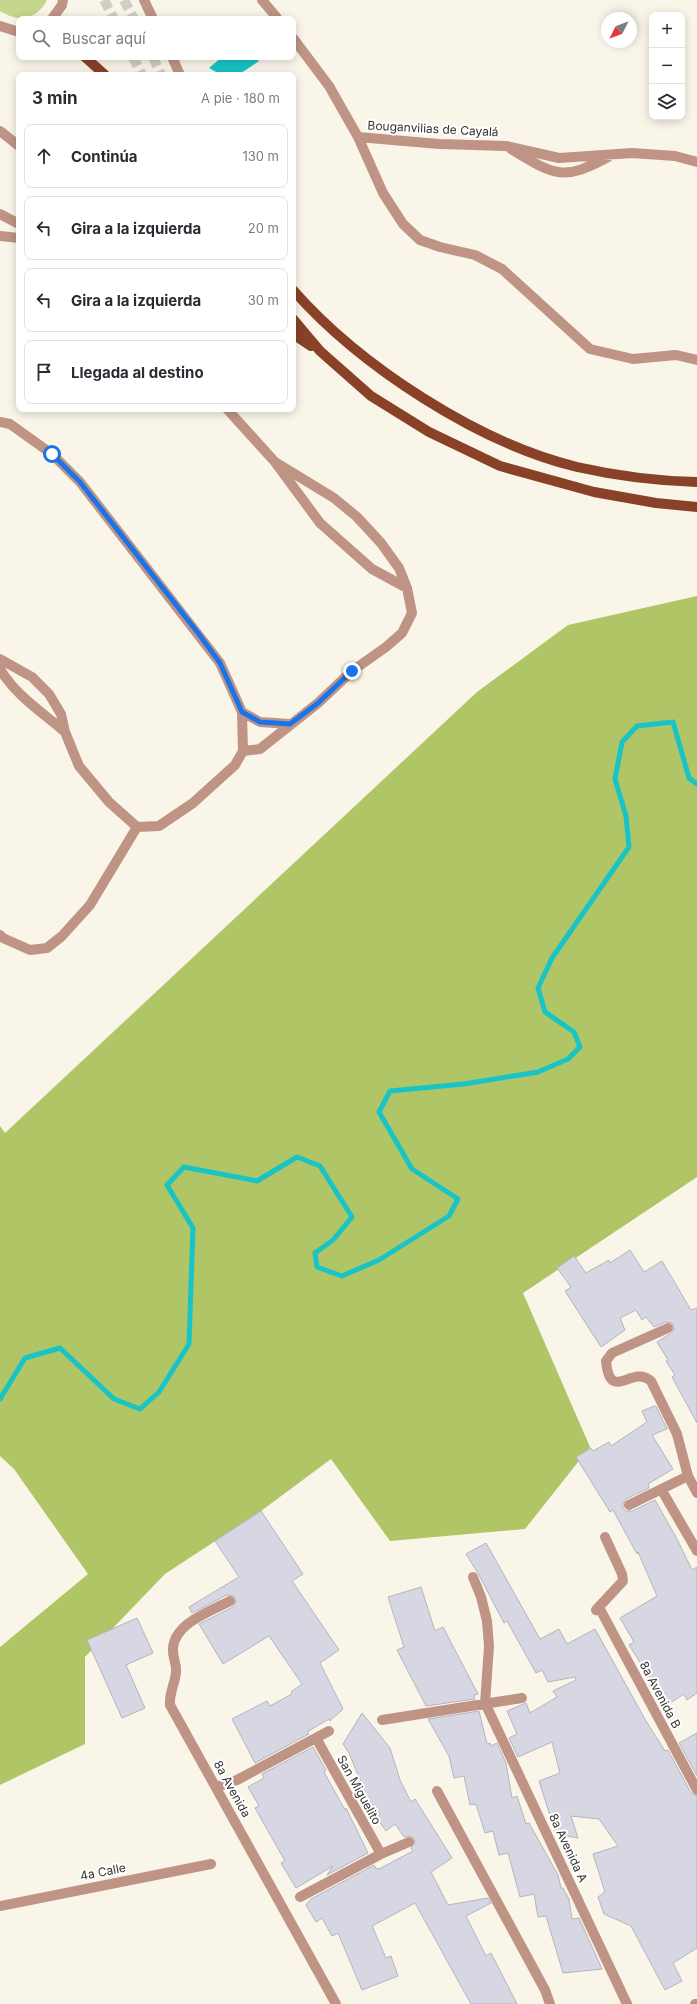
<!DOCTYPE html>
<html lang="es">
<head>
<meta charset="utf-8">
<style>
	:root { --surface:#fff; --page:#f7f7f7; --text:#2b2b33; --muted:#7c7c81; --line:#e1e1e2 }
	body { margin:0; font-family:Inter,sans-serif; background:var(--page); color:var(--text) }
	.controls { position:absolute; right:12px; top:12px; display:grid; overflow:hidden; border-radius:8px; box-shadow:0 2px 10px #0003 }
	.controls button { width:36px; height:36px; display:grid; place-items:center; padding:0; border:0; border-bottom:1px solid var(--line); background:var(--surface); color:var(--text); font:20px sans-serif }
	.compass { position:absolute; left:601px; top:12px; width:36px; height:36px; border-radius:50%; background:var(--surface); box-shadow:0 2px 10px #0003; rotate:228deg }
	.stop { position:absolute; width:12px; height:12px; margin:-9px; border:3px solid #1a73e8; border-radius:50%; background:#fff }
	.stop.end { background:#1a73e8; border-color:#fff; box-shadow:0 1px 4px #0008 }
	.list { margin:0; padding:0; list-style:none }
	h2 { display:flex; justify-content:space-between; align-items:center; height:52px; margin:0; padding:0 16px; font-size:17px }
	h2 small { font-size:13px; font-weight:400; color:var(--muted) }
	.list li { display:grid; grid-template-columns:26px 1fr auto; gap:12px; align-items:center; box-sizing:border-box; height:64px; margin:0 8px 8px; padding:0 8px; border:1px solid var(--line); border-radius:8px }
	.list b { display:block; font-size:15px; white-space:nowrap }
	.list em { font-size:13px; font-style:normal; color:var(--muted) }
	.icon { flex:none; width:22px; height:22px; fill:none; stroke:currentColor; stroke-width:2; stroke-linecap:round; stroke-linejoin:round }
	.map { position:relative; flex:none; width:697px; height:2004px; overflow:hidden }
	.search { position:absolute; background:var(--surface); box-shadow:0 2px 10px #0003; left:16px; top:16px; width:280px; height:44px; display:flex; align-items:center; gap:10px; box-sizing:border-box; padding:0 14px; border-radius:8px; color:var(--muted); font-size:15px }
	.panel { position:absolute; background:var(--surface); box-shadow:0 2px 10px #0003; left:16px; top:72px; width:280px; height:340px; border-radius:8px }
	.map>svg:first-child { display:block }
	.green { fill:#c4d78a }
	.forest { fill:#afc566 }
	.water { fill:#19c4c6 }
	.lines { fill:none; stroke-linecap:round; stroke-linejoin:round }
	.stream { stroke:#19c4c6; stroke-width:5 }
	.building { fill:#d7d7e4; stroke:#b4b4c0 }
	.major-tunnel { stroke:#d2cec4; stroke-width:10; stroke-dasharray:10 5; stroke-linecap:butt }
	.minor { stroke:#bf9485; stroke-width:10 }
	.major { stroke:#894228; stroke-width:10 }
	.route { stroke:#1a73e8; stroke-width:5 }
	.labels { text-anchor:middle; stroke-width:4; stroke-linejoin:round; paint-order:stroke }
	.street-label { font-size:12px; fill:#34332e; stroke:#fff }
</style>
</head>
<body>
<div class="map">
<svg width="697" height="2004" viewBox="0 0 697 2004">
	<rect width="100%" height="100%" fill="#faf5e9"/>
	<path class="green" d="M0 0H47C37 20 18 23 0 11Z"/>
	<path class="forest" d="M697 596V1177L523 1293 590 1447 525 1529 390 1541 331 1459 261 1511 165 1574 85 1657V1744L0 1785V1647L88 1574 14 1469 0 1456V1126L5 1133 477 692 568 625Z"/>
	<path class="water" d="M222 57H253L259 61C239 75 232 82 209 68Z"/>
	<g class="lines">
		<path class="stream" d="M0 1399 25 1358 60 1348 114 1399 140 1409 159 1392 189 1344 193 1228 167 1185 184 1167 257 1181 297 1157 320 1166 352 1217 333 1240 315 1253 317 1267 342 1276 379 1260 449 1216 458 1199 412 1169 379 1112 390 1091 464 1084 538 1072 568 1059 580 1047 574 1032 545 1012 538 988 552 958 629 847 626 816 615 779 622 742 637 726 673 722 689 778 697 784"/>
	</g>
	<path class="building" d="M630 1250 644 1272 662 1261 691 1310 697 1308V1423L672 1377 675 1375 666 1361 668 1360 657 1342 673 1332 674 1328 672 1323 666 1322 654 1327 646 1317 642 1320 636 1310 620 1318 625 1330 601 1347 565 1291 571 1287 557 1268 574 1256 586 1273 609 1260 610 1263Z
		M654 1406H656L667 1429 652 1435 673 1469 648 1484 649 1488 626 1499 623 1504V1508L626 1511H632L655 1500 677 1539 692 1570 697 1567V1693L687 1700 684 1694 667 1705 629 1645 634 1642 620 1618 657 1596 638 1552 637 1554 613 1510 610 1512 576 1457 591 1448 593 1451 609 1442 611 1446 647 1422 642 1411Z
		M261 1511 303 1574 292 1581 339 1650 320 1663 343 1709 330 1721 329 1719 307 1732 309 1734 255 1763 232 1719 267 1701 270 1706 292 1694 291 1692 302 1684 269 1636 223 1664 199 1624 233 1607 236 1602 234 1596 227 1595 192 1613 189 1607 239 1577 215 1541Z
		M486 1543 540 1639 559 1629 567 1644 595 1629 646 1721 665 1751 668 1750 691 1793 697 1796V1948L673 1963 682 1981 665 1990 631 1926 604 1914 598 1897 605 1892 593 1854 618 1846 599 1819 571 1816 578 1838 556 1834 539 1781 560 1773 552 1742 518 1757 509 1738 517 1734 507 1711 526 1703 530 1713 557 1697 553 1691 576 1680 575 1677 548 1682 542 1670 536 1673 507 1621 504 1623 479 1575 466 1554Z
		M421 1587 435 1631 443 1627 478 1694 474 1695 475 1699 426 1706 397 1650 404 1647 388 1597Z
		M137 1618 153 1653 126 1665 145 1708 122 1718 87 1640Z
		M479 1711 487 1744 490 1743 491 1746 497 1743 506 1763 512 1798 517 1796 526 1824 529 1823 558 1875 561 1888H563L569 1899 572 1919 579 1918 602 1969 563 1973 546 1916 538 1917 534 1894 520 1897 508 1853 499 1855 493 1831 485 1833 476 1804 470 1805 464 1776 454 1778 449 1756 428 1719Z
		M362 1713 390 1748 400 1780 411 1802 415 1799 452 1858 431 1872 448 1905 488 1898 491 1903 466 1916 486 1956 491 1953 517 2004H471L415 1903 372 1926 386 1958 391 1956 398 1976 362 1990 338 1933 332 1936 322 1918 316 1922 306 1905 311 1899 374 1865 376 1869 381 1868 413 1851 411 1848 415 1842 413 1837 409 1836 404 1837 395 1824 386 1831 376 1817 380 1814 368 1799 349 1753 343 1744Z
		M697 1733V1776L679 1743Z
		M313 1747 326 1770 324 1772 345 1810 346 1808 368 1853 327 1875 333 1866 296 1888 281 1863 285 1861 255 1808 259 1806 248 1787 264 1778 262 1774Z"/>
	<g class="lines">
		<path class="major-tunnel" d="M104 0 114 19
			M124 0 134 19
			M133 57 142 75
			M153 57 161 75"/>
		<path class="minor" d="M144 0 153 19
			M262 0 278 19
			M52 19 62 5 63 0
			M0 26 19 32
			M293 38 329 86 358 137 383 193 403 224 420 240 440 247 475 255 502 269 590 349 633 359 676 355 697 360
			M172 57 180 75
			M0 131 19 146
			M358 137 439 144 506 146 559 158 632 153 675 156 697 162
			M511 149C554 175 562 182 608 157
			M0 214 19 224
			M0 236 19 238
			M227 409 275 462 320 523 372 569 407 588
			M0 422 10 424 52 454 80 482 220 663 242 712 243 751 235 765 193 803 159 826 137 827 109 802 79 766 65 732 61 714 49 694 32 677 0 659
			M0 669C16 696 42 712 65 732
			M242 712 260 722 290 724
			M243 751 260 749 318 703 352 671 386 647 402 633 412 613 407 588 399 568 381 543 357 517 334 498 275 462
			M0 935 3 938 30 950 47 948 62 936 90 905 137 827
			M668 1328 612 1353 606 1361C610 1404 632 1364 651 1381L677 1434 688 1476 697 1493
			M661 1489 697 1551
			M629 1505 688 1476
			M605 1537 622 1574 623 1581 596 1610 601 1611 697 1790
			M473 1577 481 1597 487 1621 489 1646 485 1703 627 2004
			M230 1601C211 1611 175 1623 173 1648 172 1657 177 1664 176 1672 175 1684 169 1693 170 1705L336 2004
			M382 1720 522 1698
			M316 1738 381 1854
			M216 1787 237 1780 329 1731
			M437 1791 545 1990 550 2004
			M300 1897 381 1854 409 1842
			M0 1906 211 1864
			M695 2004H697"/>
		<path class="major" d="M85 57 105 75
			M293 290C360 366 478 443 577 467 617 476 657 481 697 482
			M293 319 320 351 371 396 429 432 500 466 594 492 656 503 697 507
			M293 334 311 346"/>
	</g>
	<g class="lines">
		<path class="route" d="M52 454 80 482 198 633 220 663 242 712 260 722 290 724 318 703 352 671"/>
	</g>
	<g class="labels">
		<g class="street-label">
			<text transform="translate(433 129) rotate(3)" y="4">Bouganvilias de Cayalá</text>
			<text transform="translate(660 1695) rotate(62)" y="4">8a Avenida B</text>
			<text transform="translate(232 1789) rotate(61)" y="4">8a Avenida</text>
			<text transform="translate(359 1790) rotate(61)" y="4">San Miguelito</text>
			<text transform="translate(568 1848) rotate(65)" y="4">8a Avenida A</text>
			<text transform="translate(103 1872) rotate(-11)" y="4">4a Calle</text>
		</g>
	</g>
</svg>
<div class="controls">
<button>+</button>
<button>−</button>
<button><svg class="icon" aria-label="layers" viewBox="0 0 24 24"><path d="M12 4l9 5-9 5-9-5zM3 14l9 5 9-5"/></svg></button>
</div>
<svg class="compass" viewBox="-18 -18 36 36"><path d="M0-13l5 13h-10z" fill="#e53935"/><path d="M0 13l5-13h-10z" fill="#7c7c81"/></svg>
<div class="stop" style="left:52px;top:454px"></div>
<div class="stop end" style="left:352px;top:671px"></div>
<div class="search"><svg class="icon" aria-label="search" viewBox="0 0 24 24"><circle cx="10" cy="10" r="6"/><path d="M15 15l6 6"/></svg>Buscar aquí</div>
<section class="panel">
<h2>3 min<small>A pie · 180 m</small></h2>
<ul class="list">
<li><svg class="icon" aria-label="ahead" viewBox="0 0 24 24"><path d="M12 20V5M6 11l6-6 6 6"/></svg><div><b>Continúa</b></div><em>130 m</em></li>
<li><svg class="icon" aria-label="left" viewBox="0 0 24 24"><path d="M17 20v-9H6M10 6l-5 5 5 5"/></svg><div><b>Gira a la izquierda</b></div><em>20 m</em></li>
<li><svg class="icon" aria-label="left" viewBox="0 0 24 24"><path d="M17 20v-9H6M10 6l-5 5 5 5"/></svg><div><b>Gira a la izquierda</b></div><em>30 m</em></li>
<li><svg class="icon" aria-label="arrive" viewBox="0 0 24 24"><path d="M6 21V4h12l-3 4 3 4H6"/></svg><div><b>Llegada al destino</b></div></li>
</ul>
</section>
</div>
</body>
</html>
